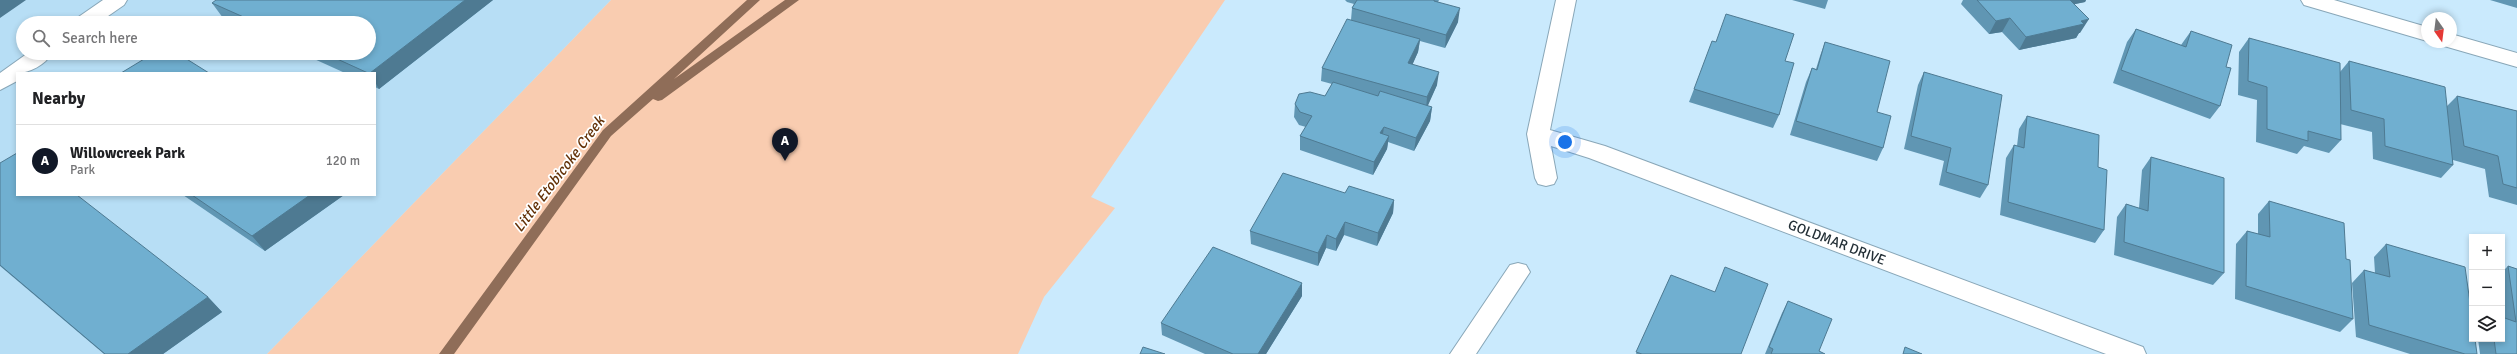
<!DOCTYPE html>
<html lang="en">
<head>
<meta charset="utf-8">
<style>
	:root { --surface:#fff; --page:#f2f2f2; --text:#202124; --muted:#757577; --line:#e0e0e0; --accent:#111827 }
	body { margin:0; font-family:Signika,sans-serif; background:var(--page); color:var(--text) }
	.controls { position:absolute; right:12px; bottom:12px; display:grid; overflow:hidden; border-radius:0px; box-shadow:0 2px 6px #0003 }
	.controls button { width:36px; height:36px; display:grid; place-items:center; padding:0; border:0; border-bottom:1px solid var(--line); background:var(--surface); color:var(--text); font:20px sans-serif }
	.compass { position:absolute; left:2421px; top:12px; width:36px; height:36px; border-radius:50%; background:var(--surface); box-shadow:0 2px 6px #0003; rotate:166deg }
	.you { position:absolute; left:1565px; top:142px; width:14px; height:14px; margin:-10px; border:3px solid #fff; border-radius:50%; background:#1a73e8; box-shadow:0 0 0 6px #1a73e833 }
	.badge { display:grid; place-items:center; width:26px; height:26px; border-radius:50%; background:var(--accent); color:#fff; font-size:13px; font-weight:700 }
	.pin { position:absolute; translate:-50% -33px; filter:drop-shadow(0 1px 2px #0008) }
	.pin::after { content:''; position:absolute; top:21px; width:14px; height:12px; background:inherit; clip-path:polygon(0 0,100% 0,50% 100%) }
	.list { margin:0; padding:0; list-style:none }
	h2 { display:flex; justify-content:space-between; align-items:center; height:52px; margin:0; padding:0 16px; font-size:17px }
	h2 small { font-size:13px; font-weight:400; color:var(--muted) }
	.list li { display:grid; grid-template-columns:26px 1fr auto; gap:12px; align-items:center; box-sizing:border-box; height:72px; padding:0 16px; border-top:1px solid var(--line) }
	.list b { display:block; font-size:15px; white-space:nowrap }
	.list p { margin:0; font-size:13px; white-space:nowrap; color:var(--muted) }
	.list em { font-size:13px; font-style:normal; color:var(--muted) }
	.icon { flex:none; width:22px; height:22px; fill:none; stroke:currentColor; stroke-width:2; stroke-linecap:round; stroke-linejoin:round }
	.map { position:relative; flex:none; width:2517px; height:354px; overflow:hidden }
	.search { position:absolute; background:var(--surface); box-shadow:0 2px 6px #0003; left:16px; top:16px; width:360px; height:44px; display:flex; align-items:center; gap:10px; box-sizing:border-box; padding:0 14px; border-radius:22px; color:var(--muted); font-size:15px }
	.panel { position:absolute; background:var(--surface); box-shadow:0 2px 6px #0003; left:16px; top:72px; width:360px; height:124px; border-radius:0px }
	.map>svg:first-child { display:block }
	.built { fill:#b7def5; fill-rule:evenodd }
	.green { fill:#f9ccb0 }
	.lines { fill:none; stroke-linecap:round; stroke-linejoin:round }
	.stream { fill:#8f6d58; fill-rule:evenodd }
	.minor-casing { stroke:#89a7b8; stroke-width:2 }
	.minor { fill:#fff; fill-rule:evenodd }
	.wall { fill:#6096b3 }
	.shaded-wall { fill:#4e7a92 }
	.building { fill:#70afd0; stroke:#4e7a92 }
	.labels { text-anchor:middle; stroke-width:3.5; stroke-linejoin:round; paint-order:stroke }
	.street-label { font-size:14px; fill:#232f36; stroke:#fff }
	.water-label { font-size:15px; font-style:italic; fill:#633107; stroke:#fff }
</style>
</head>
<body>
<div class="map">
<svg width="2517" height="354" viewBox="0 0 2517 354">
	<rect width="100%" height="100%" fill="#caeafd"/>
	<path class="built" d="M0 0H611L267 354H0ZM23 23H369V53H23ZM17 73H375V195H17Z"/>
	<path class="green" d="M611 0H1225L1091 197 1115 208 1044 297 1018 354H267Z"/>
	<g class="lines">
		<path class="stream" d="M747 0H760L674 79 785 0H799L662 100 658 101 653 99 611 136 454 354H439L603 130Z"/>
		<defs>
			<path id="minor" d="M103 0H127L124 5 98 23H74L77 18Z
				M1556 0H1576L1550 130 1605 146 2143 347 2146 354H2106L1589 158 1551 146 1557 178 1554 184 1546 186 1538 184 1535 178 1527 134Z
				M2301 0H2334L2427 27V41L2304 5Z
				M2451 34 2517 53V67L2444 46 2442 42H2451Z
				M28 53H52C45 65 30 73 17 73V81L0 90V73Z
				M1518 263 1526 265 1530 272 1476 354H1450L1510 265Z"/>
		</defs>
		<use href="#minor" class="minor-casing"/>
		<use href="#minor" class="minor"/>
	</g>
	<path class="wall" d="M493 0 379 89 375 87V73H345L301 53H369V23H234L223 18 212 3Z
		M1345 0H1439L1438 2 1458 22 1445 48 1420 41 1418 52 1412 65 1437 85 1427 106 1432 107 1430 121 1414 151 1388 142 1387 149 1373 175 1300 150V136L1306 127 1299 125 1294 117 1295 104 1325 96 1332 84 1321 81 1322 68 1351 20 1352 8 1354 4 1347 2Z
		M1792 0H1828L1825 9Z
		M1963 0H2086L2085 2 2074 4 2080 33H2079L2076 38 2019 50 2002 32 1989 34 1961 4Z
		M2490 0H2517V8Z
		M2136 29 2181 45 2191 31 2226 67 2220 106 2210 119 2113 83 2127 42Z
		M2249 38 2340 72 2349 61 2447 106 2457 96 2517 111V205L2489 197 2485 169 2453 160V165L2441 178 2373 159 2372 132 2340 124 2341 140 2329 153 2304 146 2297 154 2256 142 2257 100 2238 95 2239 52Z
		M1825 42 1877 112 1883 148 1877 161 1790 135 1806 82 1812 68 1816 69 1820 56Z
		M1785 61 1779 115 1773 128 1689 102 1694 89Z
		M1924 72 1988 185 1980 198 1939 185 1944 161 1904 149 1918 85Z
		M2027 116 2098 167 2104 230 2095 243 2000 215 2006 158 2014 145 2017 146 2019 129Z
		M2151 157 2224 273 2213 285 2114 255 2117 217 2126 204 2139 208 2142 170Z
		M0 163 208 297 222 312 163 354H104L0 266Z
		M1345 193 1394 200 1393 213 1377 246 1344 235 1336 251 1326 248 1318 266 1251 244 1250 231Z
		M183 195H344L265 251Z
		M2269 201 2346 259 2353 319 2340 332 2235 299 2236 244 2247 231 2258 234V214Z
		M2386 244 2477 354H2410L2356 337 2352 283 2364 270 2375 273 2374 257Z
		M2508 266 2517 269V354H2480L2478 339H2502V272Z
		M1671 275 1741 354H1636Z
		M1302 296 1266 354H1205L1162 335 1161 323Z
		M1788 301 1819 351 1825 354H1765L1782 313Z"/>
	<path class="shaded-wall" d="M0 0H26L0 18Z
		M465 0H493L379 89 375 82V73H370Z
		M2061 0H2086L2085 2 2057 8Z
		M1460 8 1458 22 1445 48 1446 35Z
		M2010 18 2002 32 1989 34 1996 21Z
		M2089 19 2080 33H2079L2076 38 2019 50 2026 37 2081 21Z
		M1420 39 1418 52 1407 77 1408 63Z
		M1439 72 1437 85 1426 110 1427 97Z
		M1432 107 1430 121 1414 151 1416 138Z
		M1384 127 1382 140 1380 133Z
		M1389 136 1387 149 1373 175 1374 162Z
		M310 195H344L265 251 252 236Z
		M1394 200 1393 213 1377 246 1378 233Z
		M1345 222 1344 235 1336 251V239Z
		M1327 235 1326 248 1318 266V253Z
		M1302 283V296L1266 354H1258Z
		M208 297 222 312 163 354H128Z"/>
	<path class="building" d="M216 0H465L370 73H368L324 53H369V23H257L212 3Z
		M1357 0H1434V1L1460 8 1446 35 1352 8Z
		M1977 0H2070L2089 19 2081 21 2084 24 2026 37 2010 18 1996 21Z
		M1726 14 1794 34 1785 61 1794 63 1779 115 1694 89 1712 41 1716 42Z
		M1347 19 1420 39 1408 63 1439 72 1427 97 1322 68Z
		M2136 29 2186 47 2191 31 2232 45 2226 67 2231 68 2220 106 2121 70Z
		M2249 38 2340 63 2341 140 2308 131V141L2267 129V87L2248 81Z
		M1825 42 1890 61 1877 112 1891 116 1883 148 1796 121 1812 68 1817 70Z
		M154 53H177L209 73H121Z
		M2349 61 2445 87 2453 165 2385 146 2384 119 2351 110Z
		M1924 72 2002 95 1988 185 1946 172 1951 148 1911 136Z
		M1333 82 1378 96 1380 91 1432 107 1416 138 1384 127 1380 133 1389 136 1374 162 1300 136 1312 116 1300 112 1295 104 1299 94 1310 92 1325 96Z
		M2457 96 2517 111V188L2503 184 2498 156 2464 146Z
		M2027 116 2099 135 2098 167 2107 170 2104 230 2008 202 2014 145 2024 148Z
		M17 153V195H77L208 297 128 354H105L0 265V163Z
		M2151 157 2224 178V273L2124 242 2126 204 2148 211Z
		M1283 173 1345 193 1349 186 1394 200 1378 233 1345 222 1336 239 1327 235 1318 253 1250 231Z
		M192 195H310L252 236Z
		M2269 201 2344 223 2346 259 2350 260 2353 319 2246 286 2247 231 2270 237Z
		M2386 244 2465 267 2472 317V339H2475L2477 354H2465L2369 325 2364 270 2390 277Z
		M1213 247 1302 283 1258 354H1233L1161 323Z
		M2508 266 2517 269V354H2496L2494 339H2502V317L2516 322Z
		M1725 267 1768 284 1741 354H1642L1636 352 1671 275 1715 292Z
		M1788 301 1832 319 1819 351 1825 354H1771L1773 349 1769 347Z
		M1143 347 1165 354H1140Z
		M1905 347 1922 354H1903Z"/>
	<g class="labels">
		<g class="street-label">
			<text transform="translate(1837 242) rotate(21)" y="5">GOLDMAR DRIVE</text>
		</g>
		<g class="water-label">
			<text transform="translate(559 174) rotate(-53)" y="5">Little Etobicoke Creek</text>
		</g>
	</g>
</svg>
<div class="controls">
<button>+</button>
<button>−</button>
<button><svg class="icon" aria-label="layers" viewBox="0 0 24 24"><path d="M12 4l9 5-9 5-9-5zM3 14l9 5 9-5"/></svg></button>
</div>
<svg class="compass" viewBox="-18 -18 36 36"><path d="M0-13l5 13h-10z" fill="#e53935"/><path d="M0 13l5-13h-10z" fill="#757577"/></svg>
<div class="you"></div>
<div class="pin badge" style="left:785px;top:161px">A</div>
<div class="search"><svg class="icon" aria-label="search" viewBox="0 0 24 24"><circle cx="10" cy="10" r="6"/><path d="M15 15l6 6"/></svg>Search here</div>
<section class="panel">
<h2>Nearby<small></small></h2>
<ul class="list">
<li><span class="badge">A</span><div><b>Willowcreek Park</b><p>Park</p></div><em>120 m</em></li>
</ul>
</section>
</div>
</body>
</html>
